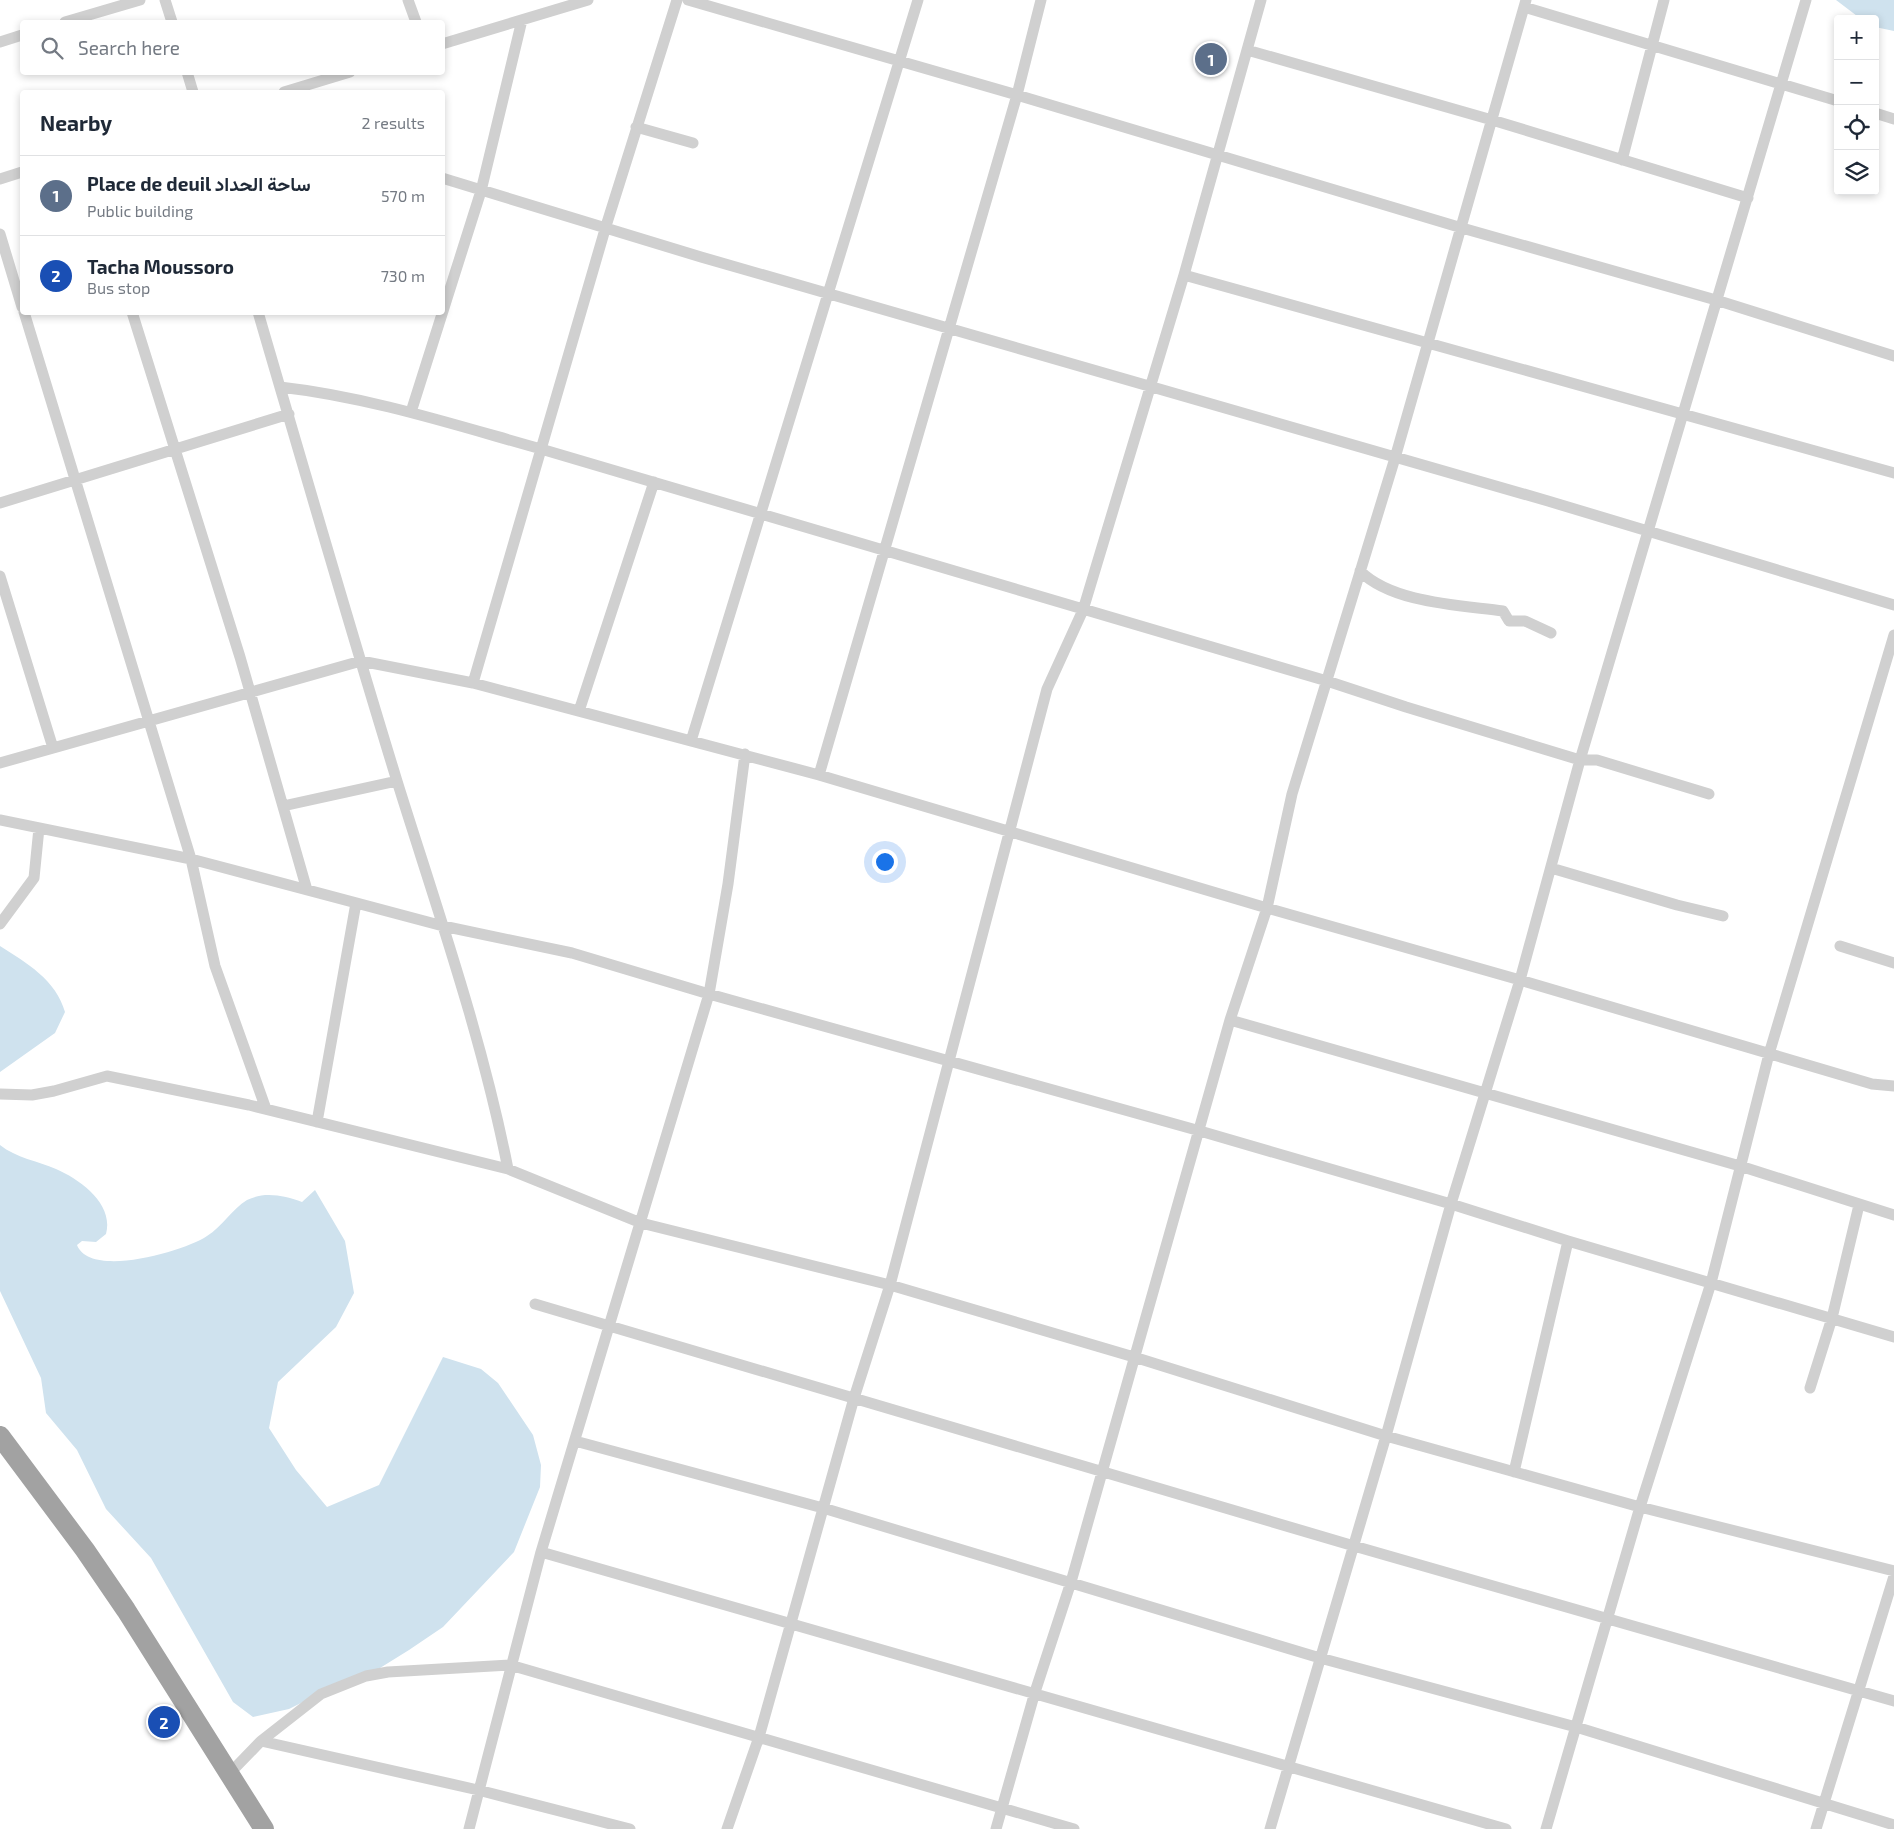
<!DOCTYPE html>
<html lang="en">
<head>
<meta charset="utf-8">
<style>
	:root { --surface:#fff; --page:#f6f6f7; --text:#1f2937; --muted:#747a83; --line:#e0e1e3; --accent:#e63946 }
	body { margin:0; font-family:"Exo 2",Vazirmatn,sans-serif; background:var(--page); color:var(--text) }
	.controls { position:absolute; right:15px; top:15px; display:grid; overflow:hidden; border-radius:5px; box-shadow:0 2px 8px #0003 }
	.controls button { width:45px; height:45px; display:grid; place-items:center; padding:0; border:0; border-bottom:1px solid var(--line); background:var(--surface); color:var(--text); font:25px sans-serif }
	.you { position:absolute; left:884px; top:861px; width:18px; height:18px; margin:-12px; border:4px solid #fff; border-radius:50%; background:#1a73e8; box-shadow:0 0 0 8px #1a73e833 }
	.badge { display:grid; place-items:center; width:32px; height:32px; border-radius:50%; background:var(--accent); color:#fff; font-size:16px; font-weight:700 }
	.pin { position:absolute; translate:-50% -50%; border:2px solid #fff; box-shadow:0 1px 5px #0006 }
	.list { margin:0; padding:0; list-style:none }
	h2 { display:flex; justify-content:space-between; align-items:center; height:65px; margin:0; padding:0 20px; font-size:21px }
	h2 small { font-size:16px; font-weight:400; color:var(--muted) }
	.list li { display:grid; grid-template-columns:32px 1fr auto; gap:15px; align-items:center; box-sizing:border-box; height:80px; padding:0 20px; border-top:1px solid var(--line) }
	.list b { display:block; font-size:19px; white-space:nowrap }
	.list p { margin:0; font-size:16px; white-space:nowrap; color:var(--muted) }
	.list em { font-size:16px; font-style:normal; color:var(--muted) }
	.icon { flex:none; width:28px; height:28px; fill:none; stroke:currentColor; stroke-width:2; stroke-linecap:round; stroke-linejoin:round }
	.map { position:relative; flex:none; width:1894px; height:1829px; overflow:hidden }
	.search { position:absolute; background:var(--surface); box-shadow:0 2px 8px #0003; left:20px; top:20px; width:425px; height:55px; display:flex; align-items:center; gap:12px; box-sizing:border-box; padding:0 18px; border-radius:5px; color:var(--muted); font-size:19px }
	.panel { position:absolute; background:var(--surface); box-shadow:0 2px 8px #0003; left:20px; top:90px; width:425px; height:225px; border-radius:5px }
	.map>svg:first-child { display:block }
	.water { fill:#cfe2ee }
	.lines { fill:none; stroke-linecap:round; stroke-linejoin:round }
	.minor { stroke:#d0d0d0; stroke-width:11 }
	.trunk { stroke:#a2a2a2; stroke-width:20 }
</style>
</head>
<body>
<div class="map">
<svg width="1894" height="1829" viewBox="0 0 1894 1829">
	<rect width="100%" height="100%" fill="#fff"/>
	<path class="water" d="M1836 0H1894V31L1875 27V19H1861Z
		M0 946C27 963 56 980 65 1012L55 1033 0 1072Z
		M0 1145C16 1158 38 1161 56 1169 81 1180 114 1204 106 1234L96 1242 82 1241 77 1245C90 1279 185 1251 207 1236 222 1227 232 1209 247 1200 265 1191 285 1196 302 1202L315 1190 345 1241 354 1293 336 1327 278 1382 269 1428 296 1470 327 1507 379 1485 443 1357 481 1369 498 1383 533 1435 541 1465 540 1487 514 1552 443 1627 409 1650 380 1668 325 1691 289 1709 253 1717 233 1702 151 1558 106 1509 77 1450 46 1413 41 1378 0 1291Z"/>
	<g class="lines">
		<path class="minor" d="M165 0 172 22
			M408 0 416 22
			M688 0 1017 95 1462 228 1716 300 1894 356
			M1524 7 1838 101
			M65 22 140 0
			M0 42 22 35
			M442 44 588 0
			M1247 50 1492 120 1748 198
			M187 72 193 92
			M284 92 350 72
			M1875 113 1894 119
			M636 127 693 143
			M1622 160 1664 0
			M442 178 701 257 1548 501 1894 605
			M0 179 22 172
			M0 234 22 307
			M1184 275 1894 473
			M24 312 191 859 215 966 266 1109
			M132 312 240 657 307 890
			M258 312C304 469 349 625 397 781 437 909 482 1037 508 1169L641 1223 890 1285 1134 1357 1386 1436 1640 1507 1894 1571
			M280 387C369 397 455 425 541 449L1327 681 1406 707 1580 760H1597L1709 794
			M411 412 481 191 522 20
			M0 503 289 414
			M1360 571C1392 603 1459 605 1503 611L1509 621H1525L1551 633
			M0 576 53 748
			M473 683 606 226 677 0
			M579 711 654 482
			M691 741 918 0
			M0 763 361 661 473 683 819 775 1267 908 1520 980 1872 1084 1894 1086
			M819 775 1017 95 1041 0
			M283 806 397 781
			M0 820 191 859 443 926 572 953 709 994 1200 1131 1451 1204 1568 1241 1894 1337
			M1551 868 1677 905 1723 916
			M0 924 34 878 39 828
			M1840 946 1894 963
			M1230 1020 1740 1166 1894 1215
			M0 1094 32 1095 54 1091 107 1076 249 1105 508 1169
			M317 1122 356 903
			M535 1304 1354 1546 1894 1701
			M1810 1388 1832 1318 1859 1205
			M575 1441 823 1508 1320 1658 1576 1727 1894 1825
			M1514 1472 1568 1241
			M541 1552 1506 1829
			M261 1741 321 1694 366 1676 388 1672 510 1665 1074 1829
			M230 1773 261 1741 478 1790 630 1829
			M469 1829 541 1552 709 994 728 884 745 754
			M727 1829 759 1737 854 1398 890 1285 1047 689 1083 610 1184 275 1261 0
			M996 1829 1035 1692 1071 1582 1230 1020 1267 908 1292 794 1395 458 1526 0
			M1270 1829 1386 1436 1451 1204 1520 980 1580 760 1806 0
			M1546 1829 1640 1507 1711 1283 1769 1054 1894 635
			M1816 1829 1894 1576"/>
		<path class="trunk" d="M0 1436 85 1550 126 1610 264 1829"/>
	</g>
</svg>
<div class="controls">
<button>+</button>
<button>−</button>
<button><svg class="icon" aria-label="locate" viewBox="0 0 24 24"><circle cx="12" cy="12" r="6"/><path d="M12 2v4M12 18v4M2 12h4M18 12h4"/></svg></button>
<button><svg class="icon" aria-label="layers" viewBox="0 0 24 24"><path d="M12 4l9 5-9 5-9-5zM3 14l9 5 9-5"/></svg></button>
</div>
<div class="you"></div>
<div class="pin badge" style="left:1211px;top:59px;background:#5c6f8a">1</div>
<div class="pin badge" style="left:164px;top:1722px;background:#1a4fb4">2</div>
<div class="search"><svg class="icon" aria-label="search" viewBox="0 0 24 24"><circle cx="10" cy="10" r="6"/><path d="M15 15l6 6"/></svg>Search here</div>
<section class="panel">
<h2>Nearby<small>2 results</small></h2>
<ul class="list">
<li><span class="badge" style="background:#5c6f8a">1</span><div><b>Place de deuil ساحة الحداد</b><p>Public building</p></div><em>570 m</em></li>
<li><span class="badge" style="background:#1a4fb4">2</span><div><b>Tacha Moussoro</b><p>Bus stop</p></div><em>730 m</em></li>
</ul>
</section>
</div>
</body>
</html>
